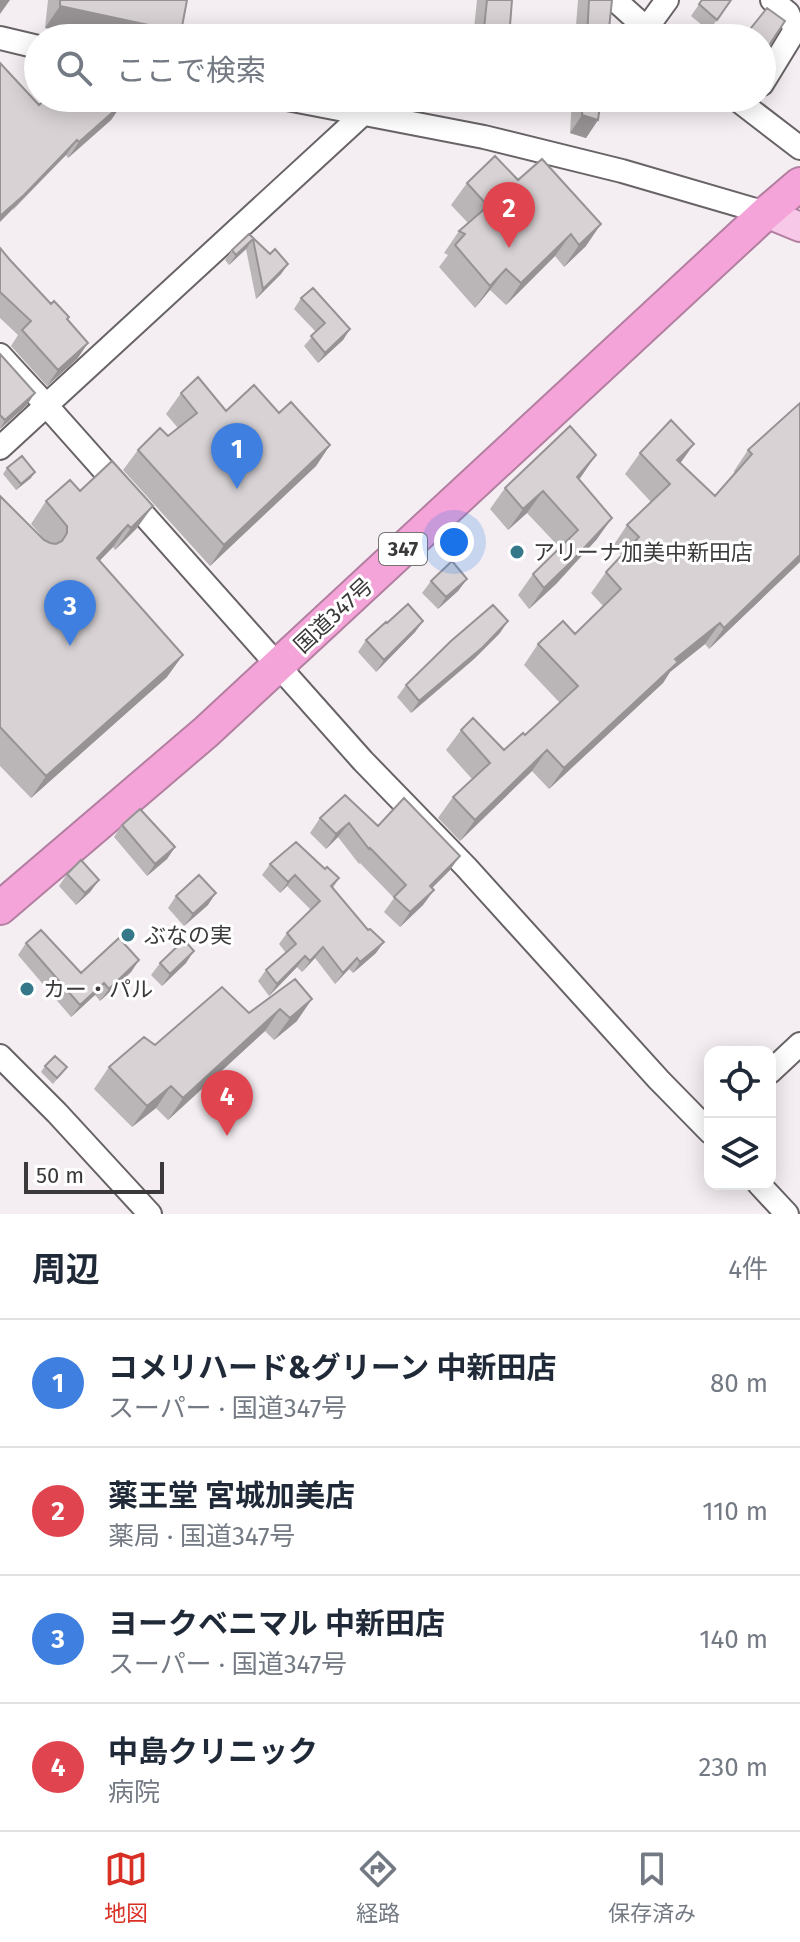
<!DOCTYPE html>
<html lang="ja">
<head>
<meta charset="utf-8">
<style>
	:root { --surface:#fff; --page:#f2f2f3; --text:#1f2937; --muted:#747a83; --line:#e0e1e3; --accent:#d93025 }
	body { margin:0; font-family:"Fira Sans","Noto Sans JP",sans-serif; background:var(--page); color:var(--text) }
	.controls { position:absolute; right:24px; bottom:24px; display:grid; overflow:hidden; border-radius:16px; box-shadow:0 4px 20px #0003 }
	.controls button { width:72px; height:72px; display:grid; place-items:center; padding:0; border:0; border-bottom:2px solid var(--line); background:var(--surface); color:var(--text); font:40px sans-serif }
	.scale { position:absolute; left:24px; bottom:20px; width:140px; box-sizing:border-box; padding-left:8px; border:4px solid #3b393a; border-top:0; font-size:22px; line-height:28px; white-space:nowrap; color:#3b393a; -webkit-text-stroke:6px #fff; paint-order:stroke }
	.you { position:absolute; left:454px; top:542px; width:28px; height:28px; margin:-20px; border:6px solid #fff; border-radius:50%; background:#1a73e8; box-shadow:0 0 0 12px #1a73e833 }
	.badge { display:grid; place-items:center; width:52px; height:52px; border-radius:50%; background:var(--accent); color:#fff; font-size:26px; font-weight:700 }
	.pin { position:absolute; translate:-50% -66px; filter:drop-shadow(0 2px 4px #0008) }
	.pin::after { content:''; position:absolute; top:42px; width:28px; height:24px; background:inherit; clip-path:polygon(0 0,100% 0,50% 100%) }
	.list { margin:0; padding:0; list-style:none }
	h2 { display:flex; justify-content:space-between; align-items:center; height:104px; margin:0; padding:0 32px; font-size:34px }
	h2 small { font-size:26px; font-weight:400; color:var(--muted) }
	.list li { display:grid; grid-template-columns:52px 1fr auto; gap:24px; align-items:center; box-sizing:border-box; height:128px; padding:0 32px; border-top:2px solid var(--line) }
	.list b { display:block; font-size:30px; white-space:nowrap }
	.list p { margin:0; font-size:26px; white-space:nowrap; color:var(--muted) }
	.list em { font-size:26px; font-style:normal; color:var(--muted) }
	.icon { flex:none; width:44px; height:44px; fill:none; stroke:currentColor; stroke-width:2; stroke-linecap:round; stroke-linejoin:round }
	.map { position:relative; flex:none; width:800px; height:1214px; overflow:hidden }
	.search { position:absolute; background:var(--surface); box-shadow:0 4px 20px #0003; left:24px; right:24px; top:24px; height:88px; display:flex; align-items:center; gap:20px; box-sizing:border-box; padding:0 28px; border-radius:44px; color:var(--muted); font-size:30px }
	.sheet { height:616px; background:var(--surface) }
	nav { display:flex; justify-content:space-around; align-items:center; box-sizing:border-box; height:112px; border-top:2px solid var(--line); background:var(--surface); font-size:22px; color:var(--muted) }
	nav a { display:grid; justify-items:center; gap:4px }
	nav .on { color:var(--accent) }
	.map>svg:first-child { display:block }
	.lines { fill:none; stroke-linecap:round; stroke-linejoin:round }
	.minor-casing { stroke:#686366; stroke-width:26 }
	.major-casing { stroke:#b37fa1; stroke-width:32 }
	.highway-casing { stroke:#b37fa1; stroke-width:36 }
	.minor { stroke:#fff; stroke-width:22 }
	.major { stroke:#f8c8e8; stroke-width:28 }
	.highway { stroke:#f4a4d8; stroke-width:32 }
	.wall { fill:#bab5b7 }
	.shaded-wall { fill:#979395 }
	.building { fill:#d8d2d5; stroke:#979395; stroke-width:2 }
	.poi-dot { fill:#357889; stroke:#fff; stroke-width:3 }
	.labels { text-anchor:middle; stroke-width:6; stroke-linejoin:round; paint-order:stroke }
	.shield { fill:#fff; stroke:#767475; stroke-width:2 }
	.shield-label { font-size:20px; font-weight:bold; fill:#3b393a }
	.poi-label { font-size:22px; fill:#3b393a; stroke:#fff; text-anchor:start }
	.street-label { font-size:22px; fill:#3b393a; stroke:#fff }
</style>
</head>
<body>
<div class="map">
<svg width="800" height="1214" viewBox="0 0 800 1214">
	<rect width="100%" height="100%" fill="#f4eef2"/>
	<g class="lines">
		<defs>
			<path id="minor" d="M615 0 657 38
				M646 29 667 0
				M0 38 38 47
				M762 84 795 30 788 13 772 0
				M282 98 484 137 622 171 766 213
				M735 98 800 148
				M0 355 46 405 363 761 466 867 659 1080 710 1132
				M0 448 363 114
				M0 1056 57 1113 150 1214
				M770 1072 800 1044
				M759 1184 787 1214"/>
			<path id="major" d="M766 213 800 227"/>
			<path id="highway" d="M0 908 206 732 766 213 800 184"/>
		</defs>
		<use href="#minor" class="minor-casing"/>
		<use href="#major" class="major-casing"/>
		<use href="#highway" class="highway-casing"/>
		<use href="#minor" class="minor"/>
		<use href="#major" class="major"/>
		<use href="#highway" class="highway"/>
	</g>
	<path class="wall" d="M48 0H187L45 28Z
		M477 0H512L509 38H473Z
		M578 0H612L608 38H575Z
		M702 0H731L709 31 691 16Z
		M572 98H601L598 120 586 138 570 133Z
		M122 104 111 120 68 158 66 155 13 210 39 105Z
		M495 156 586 246 564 267 555 256 506 305 490 290 475 308 439 267 448 255 444 253 459 231 468 223 451 205 467 183Z
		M249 234 270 254 288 264 281 274 256 299 246 249 229 265 225 260 232 250Z
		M0 248 10 260 51 304 67 320 88 343 77 359 47 386 11 346 18 335 0 318Z
		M301 298 350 329 343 340 318 363 304 346 316 332 294 309Z
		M0 354 27 405 0 429Z
		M181 393 226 411 279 413 330 445 316 466 210 566 123 470 138 450 168 436 178 428 166 414Z
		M800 403V562L709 649 705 644 670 672 663 683 549 789 532 771 460 841 438 818 453 797 472 779 446 750 461 730 504 750 525 735 560 703 524 665 538 644 575 634 604 607 591 593 606 572 622 556 613 546 627 525 651 502 625 474 640 453 694 444 680 463 715 496 735 473 734 471 748 450Z
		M7 468 31 478 16 490 3 474Z
		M579 479 597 539 556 584 529 609 518 595 533 574 560 548 527 513 508 530 490 509 505 488Z
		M80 491 137 528 115 550 113 547 99 561 167 677 31 798 0 766V496L45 540 31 524 46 501Z
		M467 579 458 591 438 609 422 593 431 581Z
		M423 621 415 632 376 672 358 652 366 640 387 623Z
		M500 633 474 659 411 713 397 697 406 685Z
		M320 818 378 826 450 870 432 888 434 890 423 905 400 927 384 912 394 898 360 863 359 864 338 837 326 849 310 833Z
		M122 825 175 847 167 859 147 876 114 837Z
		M270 864 325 869 339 878 333 888 376 953 353 973 349 969 335 984 315 958 302 972 297 967 269 996 258 981 266 970 286 953 279 944 287 933 311 910 287 886 280 893 262 875Z
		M67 874 99 880 90 892 76 905 59 886Z
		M176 896 208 905 184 926 168 908Z
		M26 943 81 973 139 960 131 972 100 1001 95 995 71 1017 18 955Z
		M160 963H186L162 986 151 975Z
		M295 979 297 1021 274 1040 265 1031 168 1120 156 1108 132 1127 94 1089 109 1067 155 1045 249 1013Z
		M45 1066 67 1067 53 1084 41 1072Z"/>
	<path class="shaded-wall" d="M0 0H10L0 14Z
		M60 6 181 32 176 38H93L45 28Z
		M122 104 111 120 68 158 79 142Z
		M582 115 598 120 586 138 570 133Z
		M77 140 66 155 0 222V216Z
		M601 224 586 246 564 267 579 245Z
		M571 234 555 256 506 305 521 283Z
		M253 239 246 249 229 265 236 255Z
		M288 264 281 274 256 299 263 289Z
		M506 269 490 290 475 308 490 286Z
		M350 329 343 340 318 363 325 353Z
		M88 343 77 359 47 386 58 370Z
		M35 393 27 405 0 429 5 420Z
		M694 444 679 465 662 481 677 460Z
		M330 445 316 466 210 566 224 545Z
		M596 455 581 477 562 498 577 477Z
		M35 472 31 478 16 490 21 484Z
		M543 491 527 513 508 530 523 509Z
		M153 506 137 528 115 550 131 528Z
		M612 518 597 539 556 584 529 609 544 588Z
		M128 525 113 547 81 580 97 558Z
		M800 555V562L709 649 724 628Z
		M467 579 458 591 438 609 446 597Z
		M423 621 415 632 376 672 384 660Z
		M508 621 500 633 474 659 411 713 419 701Z
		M720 623 705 644 670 672 663 683 549 789 564 768 675 659Z
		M183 655 167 677 31 798 46 776Z
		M547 750 532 771 460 841 475 820Z
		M349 823 338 837 326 849 336 834Z
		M175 847 167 859 147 876 155 864Z
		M460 856 450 870 419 901 430 886Z
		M295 875 287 886 280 893 288 882Z
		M99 880 90 892 76 905 85 893Z
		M434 890 423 905 400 927 410 912Z
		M216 893 208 905 184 926 193 914Z
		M384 942 376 953 353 973 360 962Z
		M323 947 315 958 302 972 310 961Z
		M194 951 186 963 162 986 170 974Z
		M305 956 297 967 269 996 277 984Z
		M357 958 349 969 335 984 343 973Z
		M139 960 131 972 100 1001 109 989Z
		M104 983 95 995 71 1017 80 1005Z
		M312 999 297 1021 274 1040 290 1018Z
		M280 1009 265 1031 168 1120 183 1098Z
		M171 1086 156 1108 132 1127 147 1106Z"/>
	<path class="building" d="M60 0H187L181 32 60 6Z
		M487 0H512L509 38H483Z
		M589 0H612L608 38H587Z
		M702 0H731L717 20 699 4Z
		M767 8 785 21 762 56V38H743Z
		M0 63 39 105 47 98H117L122 104 79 142 77 140 24 195 0 216Z
		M583 98H601L598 120 582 115Z
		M495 156 518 180 542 159 601 224 579 245 571 234 521 283 506 269 490 286 455 245 465 234 459 231 488 206 467 183Z
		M249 234 270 254 275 249 288 264 263 289 253 239 236 255 232 250Z
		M0 248 10 260 51 304 54 301 69 317 67 319 88 343 58 370 22 330 31 321 0 292Z
		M313 288 350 329 325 353 311 336 325 323 301 298Z
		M0 354 35 393 5 420 0 415Z
		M198 377 226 411 254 385 279 413 291 402 330 445 224 545 138 450 160 428 168 436 197 413 181 393Z
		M800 403V555L724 628 720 623 675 659 678 662 564 768 547 750 475 820 453 797 490 763 461 730 473 718 504 750 523 733 525 735 578 686 538 644 563 621 575 634 621 589 606 572 639 537 627 525 670 484 640 453 671 420 694 444 677 460 715 496 752 454 748 450Z
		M570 426 596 455 577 477 612 518 571 562 544 588 533 574 578 530 543 491 523 509 505 488Z
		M22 456 35 472 21 484 7 468Z
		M112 461 153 506 131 528 128 525 97 558 183 655 46 776 0 727V496L44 540 50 543 56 544 62 541 67 533V526L46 501 70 480 80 491Z
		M452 561 467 579 446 597 431 581Z
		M408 604 423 621 384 660 366 640 386 622 387 623Z
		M493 605 508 621 483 647 419 701 406 685 451 641Z
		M345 795 378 826 404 798 460 856 430 886 434 890 410 912 394 897 406 885 370 848 369 849 349 823 336 834 320 818Z
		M140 809 175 847 155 864 122 825Z
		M296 842 325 869 327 867 339 878 331 886 368 930 370 929 384 942 360 962 357 958 343 973 323 947 310 961 305 956 277 984 266 970 296 944 287 933 320 901 295 875 288 882 270 864Z
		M81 860 99 880 85 893 67 874Z
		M199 875 216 893 193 914 176 896Z
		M41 930 81 973 119 938 139 960 109 989 104 983 80 1005 26 943Z
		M184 940 194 951 170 974 160 963Z
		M295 979 312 999 290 1018 280 1009 183 1098 171 1086 147 1106 109 1067 144 1037 155 1045 222 987 249 1013Z
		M55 1056 67 1067 57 1078 45 1066Z"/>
	<g class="poi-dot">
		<circle cx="517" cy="552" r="8"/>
		<circle cx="128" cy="935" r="8"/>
		<circle cx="27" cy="989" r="8"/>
	</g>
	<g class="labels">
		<rect class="shield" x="379" y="533" width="48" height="32" rx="6"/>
		<g class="shield-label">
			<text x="403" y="556">347</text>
		</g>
		<g class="poi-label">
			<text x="533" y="560">アリーナ加美中新田店</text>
			<text x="144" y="943">ぶなの実</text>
			<text x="43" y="997">カー・パル</text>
		</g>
		<g class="street-label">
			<text transform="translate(333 615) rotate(-43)" y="8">国道347号</text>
		</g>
	</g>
</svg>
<div class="controls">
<button><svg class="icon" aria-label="locate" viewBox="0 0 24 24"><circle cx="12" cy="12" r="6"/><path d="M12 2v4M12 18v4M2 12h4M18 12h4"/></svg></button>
<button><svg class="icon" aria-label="layers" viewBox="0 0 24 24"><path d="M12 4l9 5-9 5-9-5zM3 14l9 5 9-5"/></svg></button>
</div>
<div class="scale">50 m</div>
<div class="you"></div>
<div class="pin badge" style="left:237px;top:489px;background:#3f7fe0">1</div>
<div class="pin badge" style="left:509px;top:248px;background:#e0444e">2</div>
<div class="pin badge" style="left:70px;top:646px;background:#3f7fe0">3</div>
<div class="pin badge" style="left:227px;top:1136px;background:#e0444e">4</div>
<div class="search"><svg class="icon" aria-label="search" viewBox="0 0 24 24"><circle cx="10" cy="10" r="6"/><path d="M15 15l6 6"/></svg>ここで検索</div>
</div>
<section class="sheet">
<h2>周辺<small>4件</small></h2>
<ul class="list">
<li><span class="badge" style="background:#3f7fe0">1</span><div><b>コメリハード&amp;グリーン 中新田店</b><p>スーパー · 国道347号</p></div><em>80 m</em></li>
<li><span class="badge" style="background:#e0444e">2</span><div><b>薬王堂 宮城加美店</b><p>薬局 · 国道347号</p></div><em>110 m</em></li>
<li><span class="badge" style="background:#3f7fe0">3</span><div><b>ヨークベニマル 中新田店</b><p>スーパー · 国道347号</p></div><em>140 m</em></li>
<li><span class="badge" style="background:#e0444e">4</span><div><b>中島クリニック</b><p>病院</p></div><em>230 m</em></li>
</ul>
</section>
<nav>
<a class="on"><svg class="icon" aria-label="map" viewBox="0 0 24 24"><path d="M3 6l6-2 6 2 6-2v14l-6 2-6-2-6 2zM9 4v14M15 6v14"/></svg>地図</a>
<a><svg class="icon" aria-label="directions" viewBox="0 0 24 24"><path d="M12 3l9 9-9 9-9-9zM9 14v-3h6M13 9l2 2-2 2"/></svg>経路</a>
<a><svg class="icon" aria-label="saved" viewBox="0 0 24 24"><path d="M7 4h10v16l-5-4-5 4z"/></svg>保存済み</a>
</nav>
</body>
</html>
